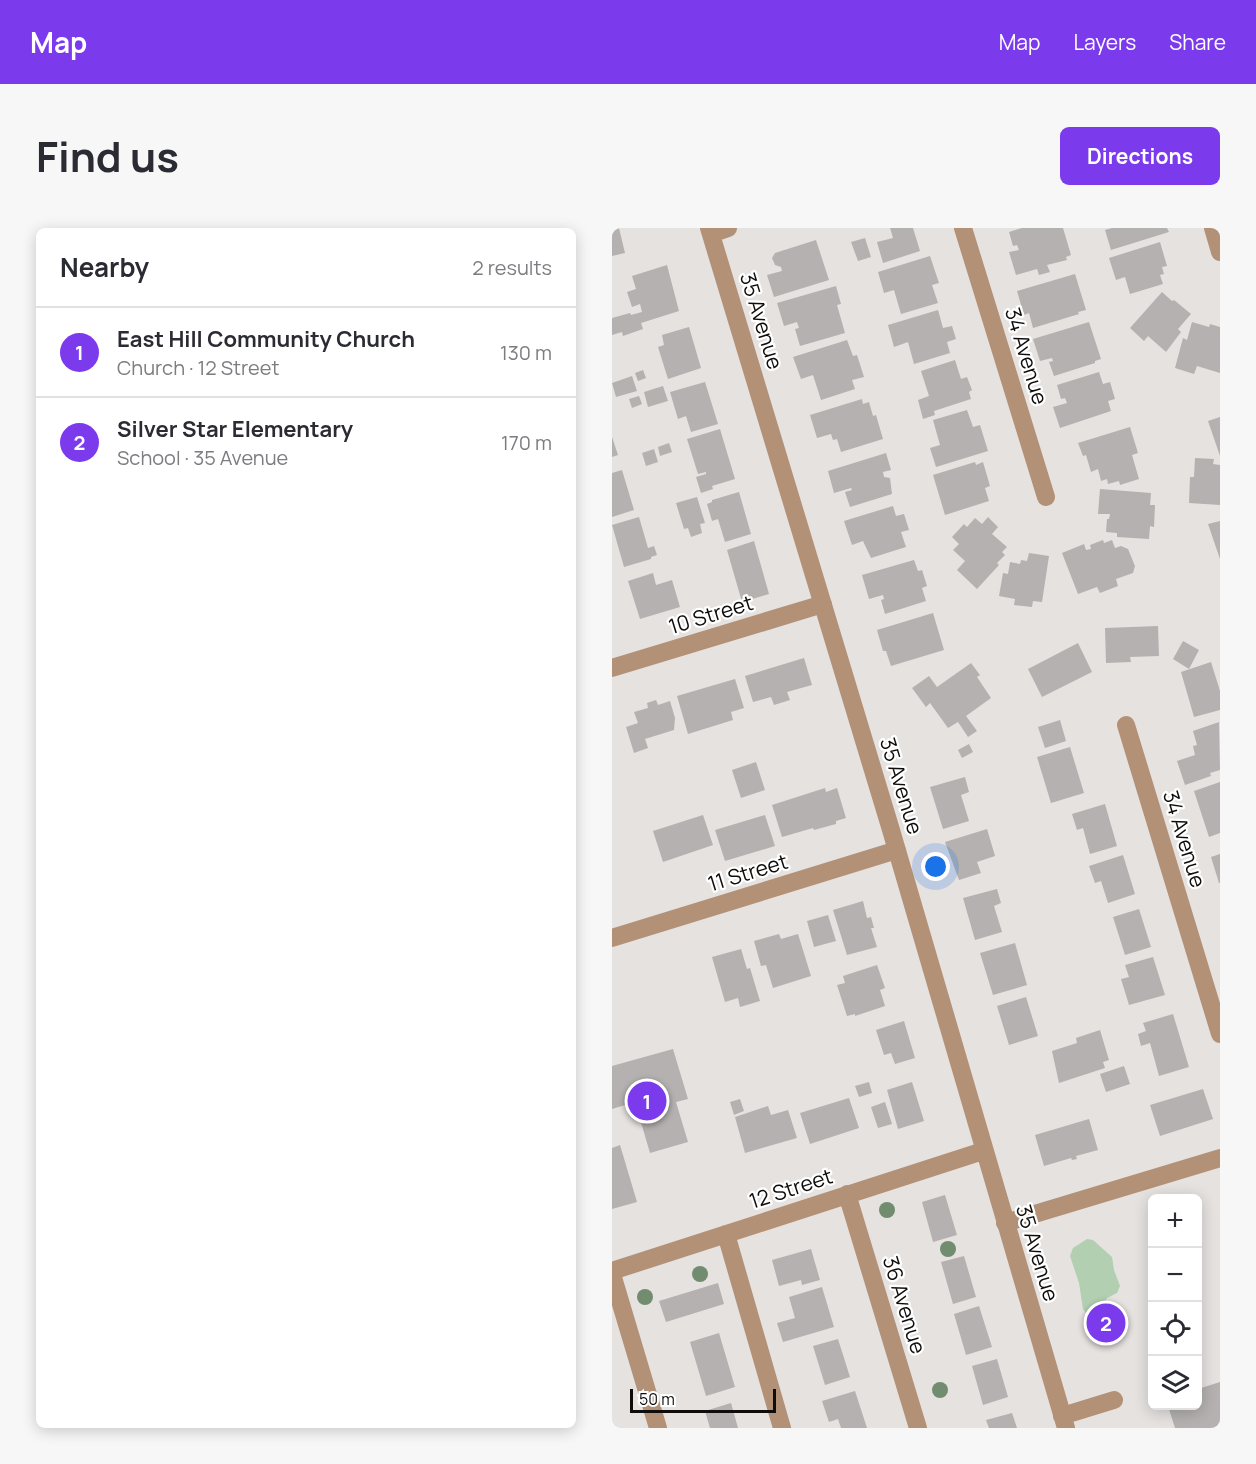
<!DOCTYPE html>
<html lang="en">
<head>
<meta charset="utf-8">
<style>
	:root { --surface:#fff; --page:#f7f7f7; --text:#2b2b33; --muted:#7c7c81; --line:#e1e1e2; --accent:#7c3aed }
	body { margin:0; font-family:Manrope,sans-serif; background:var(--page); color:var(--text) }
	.controls { position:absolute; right:18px; bottom:18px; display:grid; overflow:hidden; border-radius:9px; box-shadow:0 3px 15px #0003 }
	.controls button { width:54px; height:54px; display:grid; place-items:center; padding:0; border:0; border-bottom:2px solid var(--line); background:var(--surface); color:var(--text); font:30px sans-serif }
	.scale { position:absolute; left:18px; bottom:15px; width:146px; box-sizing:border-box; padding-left:6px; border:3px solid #0e0d0c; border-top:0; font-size:16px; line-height:21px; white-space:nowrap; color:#0e0d0c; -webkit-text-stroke:4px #fff; paint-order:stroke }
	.you { position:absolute; left:324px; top:639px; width:21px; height:21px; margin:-15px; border:4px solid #fff; border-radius:50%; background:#1a73e8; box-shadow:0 0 0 9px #1a73e833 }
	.badge { display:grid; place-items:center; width:39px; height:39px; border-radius:50%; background:var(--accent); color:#fff; font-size:20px; font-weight:700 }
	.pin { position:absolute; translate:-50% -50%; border:3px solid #fff; box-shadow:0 2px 6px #0006 }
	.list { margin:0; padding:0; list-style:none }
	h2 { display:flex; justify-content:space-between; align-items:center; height:78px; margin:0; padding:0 24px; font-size:26px }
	h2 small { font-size:20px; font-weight:400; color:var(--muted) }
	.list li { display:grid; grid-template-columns:39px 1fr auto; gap:18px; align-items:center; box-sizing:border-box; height:90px; padding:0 24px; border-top:2px solid var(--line) }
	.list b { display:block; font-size:22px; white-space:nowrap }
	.list p { margin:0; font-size:20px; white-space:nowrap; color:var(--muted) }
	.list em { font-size:20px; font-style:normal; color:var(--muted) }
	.icon { flex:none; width:33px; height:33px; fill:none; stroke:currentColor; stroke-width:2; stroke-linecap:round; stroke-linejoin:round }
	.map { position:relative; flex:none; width:608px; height:1200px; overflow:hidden; border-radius:9px }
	header { display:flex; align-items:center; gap:36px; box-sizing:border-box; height:84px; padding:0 30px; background:var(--accent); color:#fff }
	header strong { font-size:28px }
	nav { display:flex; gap:33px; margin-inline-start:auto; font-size:21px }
	.intro { display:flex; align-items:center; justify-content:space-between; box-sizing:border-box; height:144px; padding:0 36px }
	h1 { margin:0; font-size:42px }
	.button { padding:15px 27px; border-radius:9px; background:var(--accent); color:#fff; font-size:21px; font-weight:700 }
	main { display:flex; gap:36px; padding:0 36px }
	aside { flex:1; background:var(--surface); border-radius:9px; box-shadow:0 3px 15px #0003 }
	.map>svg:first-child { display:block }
	.green { fill:#b3cfb1 }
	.building { fill:#b4b1b0 }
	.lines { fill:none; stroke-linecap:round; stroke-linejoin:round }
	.minor { stroke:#b39176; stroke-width:18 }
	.tree { fill:#728c70 }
	.labels { text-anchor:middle; stroke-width:4.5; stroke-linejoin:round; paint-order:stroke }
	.street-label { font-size:21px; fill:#0e0d0c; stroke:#fff }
</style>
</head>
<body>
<header>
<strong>Map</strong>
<nav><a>Map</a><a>Layers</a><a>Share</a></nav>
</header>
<div class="intro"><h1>Find us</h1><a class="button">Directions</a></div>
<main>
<aside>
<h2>Nearby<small>2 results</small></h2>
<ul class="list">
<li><span class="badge">1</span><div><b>East Hill Community Church</b><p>Church · 12 Street</p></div><em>130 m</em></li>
<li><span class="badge">2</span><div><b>Silver Star Elementary</b><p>School · 35 Avenue</p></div><em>170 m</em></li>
</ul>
</aside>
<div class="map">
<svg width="608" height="1200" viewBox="0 0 608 1200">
	<rect width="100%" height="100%" fill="#e5e2e0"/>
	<path class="green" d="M475 1011 481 1012 500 1029 502 1042 508 1058 505 1065 495 1070 490 1083 483 1088 475 1086 471 1081 467 1055 458 1028 461 1020Z"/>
	<path class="building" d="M0 0H7L13 25 0 28Z
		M278 0H301L308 23 271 35 265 14 281 10Z
		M410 0H451L459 27 454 29 455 32 435 37 438 44 427 47 425 41 404 47 397 24 407 22 405 17 401 18 397 4Z
		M500 0H555L557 4 499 22 493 2Z
		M253 10 259 29 246 33 239 14Z
		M204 12 217 52 162 69 155 47 170 43 169 39 163 37 160 30 163 25Z
		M548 14 555 38 550 39 552 46 548 47 551 56 518 66 513 49 504 52 497 30Z
		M318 28 327 55 320 57 326 75 289 86 282 62 272 65 266 44Z
		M55 37 67 83 29 95 31 101 11 108 10 104 0 107V90L18 85 19 87 30 84 28 76 20 79 15 64 24 61 20 48Z
		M463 46 474 82 466 84 467 86 421 100 417 85 412 87 405 63Z
		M224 58 229 76 225 77 233 105 188 118 183 101 187 100 185 94 172 98 165 75Z
		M550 64 560 73 562 72 579 86 566 101 569 104 554 124 536 108 532 113 518 100Z
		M326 82 331 100 340 98 344 111 335 114 338 125 302 136 296 114 282 119 276 97Z
		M477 94 489 131 483 133V135L442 148 437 134 441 133 440 130 428 133 421 111Z
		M580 94 597 99 598 96 608 99V145L585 138 582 146 563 140 571 110 575 112Z
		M77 99 89 140 56 151 46 119 52 117 50 107Z
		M235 112 241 128 245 127 252 149 240 152 243 161 209 172 201 147 189 151 181 129Z
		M343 132 349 151 355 149 360 162 357 164 359 171 322 183 323 187 311 191 306 172 317 168 309 143Z
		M31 142 34 150 26 153 23 145Z
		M487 144 491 156 498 154 503 171 496 173 499 183 448 200 441 179 455 175 453 170 449 171 445 157Z
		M20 148 25 163 4 169 0 155Z
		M93 154 106 196 79 204 74 188 66 191 58 164Z
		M51 158 56 173 36 179 32 164Z
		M27 168 30 176 20 180 17 171Z
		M250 171 251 176 257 174 261 188 264 187 271 211 229 224 225 211 221 212 219 206 205 210 198 187Z
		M355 182 361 199 368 197 376 223 324 239 318 220 328 217 321 192Z
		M608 189V228L596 193Z
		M518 199 526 225 520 227 527 251 508 257 507 253 496 256 495 251 489 253 486 241 479 244 474 227 471 228 466 215Z
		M108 201 123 251 100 258 101 261 89 265 84 249 94 246V244L86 246 75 211Z
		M0 209 6 227 0 229Z
		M57 215 60 224 48 228 46 219Z
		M42 221 46 234 34 238 30 225Z
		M274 225 279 242 271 244 272 249 278 250 280 266 238 279 233 264 240 262 239 260 222 265 216 243Z
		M583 230 602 231 601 236 608 237V277L577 275 578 249H582Z
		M363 234 364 237 371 234 378 258 373 260 377 273 333 287 321 247Z
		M10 242 22 282 0 289V245Z
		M488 261 539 265 538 277H543L542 299 538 298 537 311 505 309V305L494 304 495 291H497L498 286H486Z
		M127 264 139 306 113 314 106 291 100 293 95 276 100 274V272Z
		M85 269 93 295 88 296 90 305 79 309 76 300 72 301 64 275Z
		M281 278 284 288 292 286 297 302 289 304 294 319 259 330 251 313 240 317 232 293Z
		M27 289 36 320 42 318 45 327 39 329V331L12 339 0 297Z
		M376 289 386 299 380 306 395 319 390 324 393 327 385 335 387 337 365 361 345 342 353 333 341 322 347 316 340 309 352 296 355 299 363 290 370 296Z
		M608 293V331L596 296Z
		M491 312 492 315 500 312 503 320 509 318 516 321 523 338 521 345 504 351 506 358 488 365 485 359 466 366 450 325 472 316 474 322 479 321 478 317Z
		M142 313 157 366 130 374 115 322Z
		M417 325 437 328 430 374 421 373 420 379 402 377 403 371 387 368 391 345 396 346 398 334 408 336 409 332 415 333Z
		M302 332 306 343 310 342 315 358 310 360 314 373 273 386 269 372 272 371 271 367 257 371 250 347Z
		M41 345 44 357 60 352 68 379 28 391 16 353Z
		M321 385 332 422 279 438 274 423H271L265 402Z
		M546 398 547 428 518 429 519 434 494 435 493 400Z
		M571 413 587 422 577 441 561 431Z
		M466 415 480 444 430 469 416 441Z
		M192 430 200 457 175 464 178 472 162 477 159 469 141 474 133 448Z
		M599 434 608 463V482L582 489 569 444Z
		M359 435 368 447 365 449 379 470 354 488 365 503 356 509 346 494 336 500 318 475 314 479 300 460 317 448 325 459Z
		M123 451 132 480 119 484 121 492 76 506 65 468Z
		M44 472 46 477 58 473 63 490 62 502 33 511 36 520 22 525 14 499 26 495 22 484 36 480 35 475Z
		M448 492 454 513 433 520 426 499Z
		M607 494 608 542 598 545 599 548 573 557 565 533 583 527 581 518 585 517 581 503Z
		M357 516 361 524 350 530 346 522Z
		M458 519 472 565 439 575 425 529Z
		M144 534 153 562 129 570 120 542Z
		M353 549 357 564 349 567 357 593 331 601 318 559Z
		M608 554V605L597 609 582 563Z
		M213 560 214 564 225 560 234 590 224 593V596L202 602 201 600 170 609 160 577Z
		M493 576 505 618 478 626 471 600 465 602 460 586Z
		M91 587 101 617 51 634 41 603Z
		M153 587 163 618 113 633 103 602Z
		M375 601 383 628 365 634 369 645 347 652 333 614Z
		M608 626V655H607L599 629Z
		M511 627 523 666 496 675 489 653 483 655 477 638Z
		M385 661 389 675 382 678 390 704 363 712 351 670Z
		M251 673 255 690 259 689 262 700H259L265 719 235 727 221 682Z
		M527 681 539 719 513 727 501 689Z
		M216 687 224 713 202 719 195 693Z
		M167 706 169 711 186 706 199 748 161 760 154 737 149 738 142 713Z
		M403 715 415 757 381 767 368 725Z
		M129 721 135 741 138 740 148 773 128 779 126 770 113 774 100 729Z
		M541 729 553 767 517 777 509 751 517 749 513 737Z
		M265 737 273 760 268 762 273 778 243 788V786L235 788 225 757 233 755 231 748Z
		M414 769 426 808 397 817 385 778Z
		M561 786 577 839 547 848 538 815 529 818 526 806 534 803 531 795Z
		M292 793 303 830 283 836 279 825 272 827 264 802Z
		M488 802 497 832 491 834 493 840 447 855 440 823 465 815 464 810Z
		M61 821 76 871 64 874 76 914 38 925 23 874 0 881V838Z
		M512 838 518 856 494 864 488 846Z
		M257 854 260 865 247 869 243 858Z
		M300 854 312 893 286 901 275 862Z
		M591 861 601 891 548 908 538 877Z
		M237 870 247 900 198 916 188 885Z
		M128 871 132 883 122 887 118 874Z
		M273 874 280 896 266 900 259 879Z
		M156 878 159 887 176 882 185 910 133 925 123 889Z
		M477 891 486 922 464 928 465 931 460 932 459 930 432 938 423 907Z
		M8 917 25 974 0 981V920Z
		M333 967 345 1007 321 1014 310 974Z
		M199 1021 208 1052 190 1057 189 1052 167 1058 160 1032Z
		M352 1028 364 1069 341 1076 329 1034Z
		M106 1055 112 1076 54 1094 47 1073Z
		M210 1059 222 1099 171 1114 165 1095 183 1090 177 1069Z
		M367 1078 380 1119 354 1127 342 1086Z
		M107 1105 123 1159 94 1168 78 1114Z
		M226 1111 238 1149 213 1157 201 1118Z
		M385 1131 396 1169 371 1177 360 1138Z
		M608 1154V1200H563L556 1178H586V1161Z
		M243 1163 255 1200H229L226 1191 217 1194 210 1173Z
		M119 1175 126 1200H98L93 1183Z
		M400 1185 405 1200H377L374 1192Z"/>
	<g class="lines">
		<path class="minor" d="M97 0 279 602 454 1200
			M351 0 434 269
			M601 0 608 24
			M99 6 116 0
			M0 440 211 376
			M514 497 608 806
			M0 710 285 622
			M235 966 306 1200
			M393 995 608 930
			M114 1006 170 1200
			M0 1043 371 923
			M0 1046 46 1200
			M450 1188 502 1172"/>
	</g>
	<g class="tree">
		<circle cx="275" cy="982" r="8"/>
		<circle cx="336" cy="1021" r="8"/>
		<circle cx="88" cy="1046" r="8"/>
		<circle cx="33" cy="1069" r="8"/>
		<circle cx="328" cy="1162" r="8"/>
	</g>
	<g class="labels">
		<g class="street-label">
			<text transform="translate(149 93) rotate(73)" y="7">35 Avenue</text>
			<text transform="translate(414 128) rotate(73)" y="7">34 Avenue</text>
			<text transform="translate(99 387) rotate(-17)" y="7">10 Street</text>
			<text transform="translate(289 558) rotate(73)" y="7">35 Avenue</text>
			<text transform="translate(572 611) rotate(73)" y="7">34 Avenue</text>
			<text transform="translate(136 645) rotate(-17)" y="7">11 Street</text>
			<text transform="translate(179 961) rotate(-18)" y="7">12 Street</text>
			<text transform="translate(425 1025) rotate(73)" y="7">35 Avenue</text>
			<text transform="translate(292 1077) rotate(73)" y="7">36 Avenue</text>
		</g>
	</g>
</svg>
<div class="controls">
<button>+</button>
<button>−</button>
<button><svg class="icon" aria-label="locate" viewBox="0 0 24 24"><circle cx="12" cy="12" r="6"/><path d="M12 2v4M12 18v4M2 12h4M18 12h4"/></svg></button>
<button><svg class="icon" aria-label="layers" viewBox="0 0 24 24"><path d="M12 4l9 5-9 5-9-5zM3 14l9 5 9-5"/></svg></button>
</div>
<div class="scale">50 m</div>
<div class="you"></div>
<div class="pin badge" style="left:35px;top:873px">1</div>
<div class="pin badge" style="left:494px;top:1095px">2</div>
</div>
</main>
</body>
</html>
